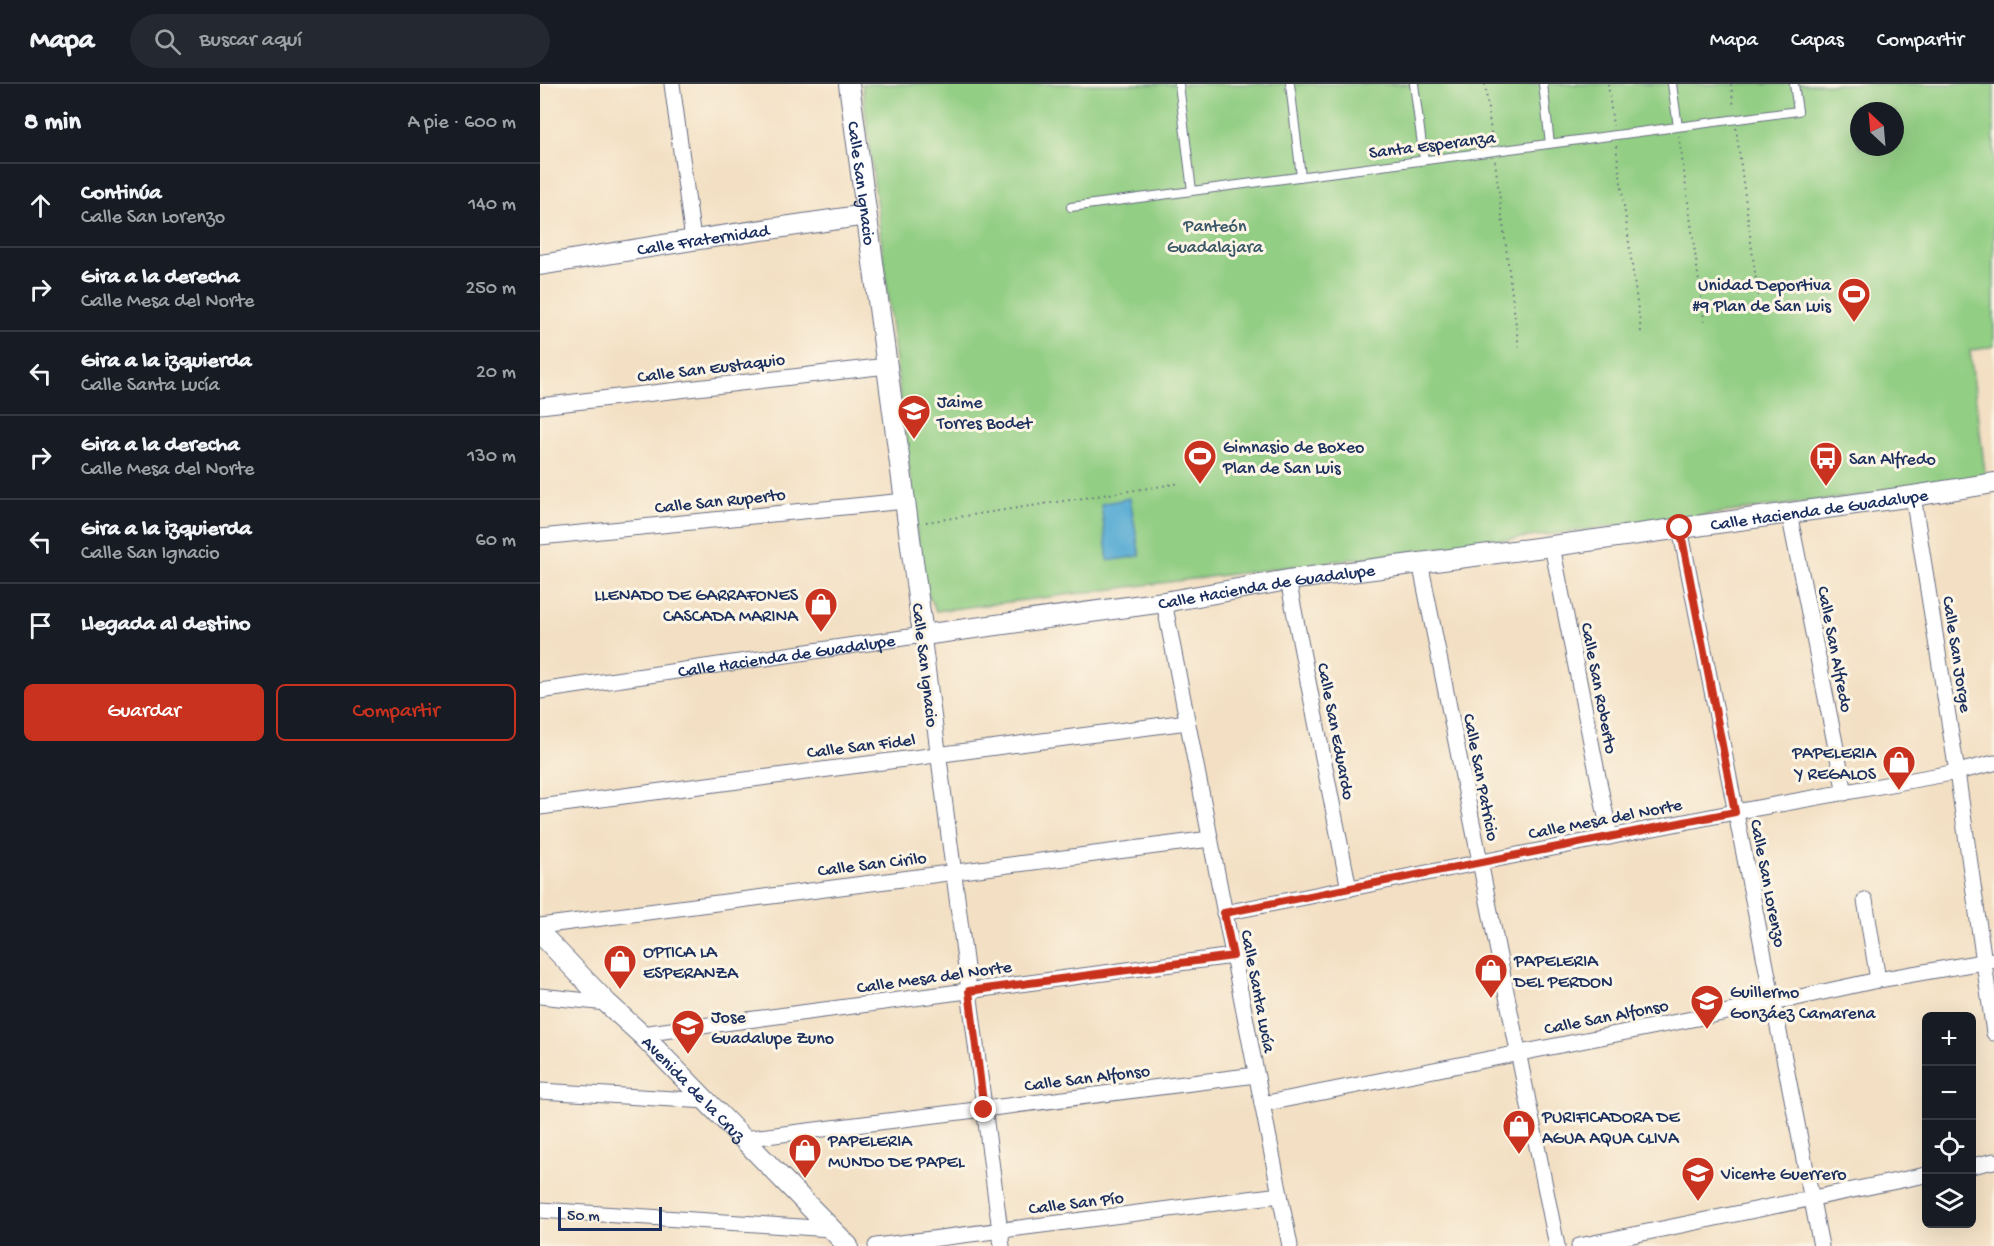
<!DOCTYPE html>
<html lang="es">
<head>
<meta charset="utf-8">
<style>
	:root { --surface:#171b24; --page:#242831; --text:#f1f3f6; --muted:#9ea1a6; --line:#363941; --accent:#c8321e }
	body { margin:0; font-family:"Gochi Hand",sans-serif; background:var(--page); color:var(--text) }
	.controls { position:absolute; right:18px; bottom:18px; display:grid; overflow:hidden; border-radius:9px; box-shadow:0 6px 24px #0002 }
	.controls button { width:54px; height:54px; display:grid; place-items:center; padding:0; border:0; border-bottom:2px solid var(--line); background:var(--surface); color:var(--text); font:30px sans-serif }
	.compass { position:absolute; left:1310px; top:18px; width:54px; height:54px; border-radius:50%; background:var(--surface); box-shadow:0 6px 24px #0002; rotate:334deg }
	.scale { position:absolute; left:18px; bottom:15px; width:104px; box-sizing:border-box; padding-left:6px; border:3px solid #1b2f5e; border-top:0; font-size:16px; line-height:21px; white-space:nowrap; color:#1b2f5e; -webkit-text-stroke:4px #fcf5e5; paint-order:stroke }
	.stop { position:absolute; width:18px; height:18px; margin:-14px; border:4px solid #c8321e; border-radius:50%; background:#fff }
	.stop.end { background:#c8321e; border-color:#fff; box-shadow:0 2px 6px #0008 }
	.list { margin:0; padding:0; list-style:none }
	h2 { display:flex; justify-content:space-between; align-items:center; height:78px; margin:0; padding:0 24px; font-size:26px }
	h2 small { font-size:20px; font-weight:400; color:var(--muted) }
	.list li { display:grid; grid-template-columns:39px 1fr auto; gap:18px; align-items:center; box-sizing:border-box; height:84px; padding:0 24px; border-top:2px solid var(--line) }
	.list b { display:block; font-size:22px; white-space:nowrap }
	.list p { margin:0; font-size:20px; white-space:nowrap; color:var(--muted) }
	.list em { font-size:20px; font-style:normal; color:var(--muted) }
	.actions { display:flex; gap:12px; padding:18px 24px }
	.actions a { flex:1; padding:14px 0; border:2px solid var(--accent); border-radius:9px; text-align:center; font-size:21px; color:var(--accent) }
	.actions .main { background:var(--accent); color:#fff }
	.icon { flex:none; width:33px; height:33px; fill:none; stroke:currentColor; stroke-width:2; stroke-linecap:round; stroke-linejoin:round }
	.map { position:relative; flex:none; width:1454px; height:1162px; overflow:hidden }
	header { display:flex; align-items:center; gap:36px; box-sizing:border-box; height:84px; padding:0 30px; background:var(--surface); border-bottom:2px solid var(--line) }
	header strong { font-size:28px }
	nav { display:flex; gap:33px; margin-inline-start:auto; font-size:21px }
	.search { width:420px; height:54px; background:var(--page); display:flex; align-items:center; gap:15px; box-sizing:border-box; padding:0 21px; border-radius:33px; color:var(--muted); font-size:22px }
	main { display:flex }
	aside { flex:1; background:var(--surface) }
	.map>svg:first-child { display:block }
	.green { fill:#92ce83; stroke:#567e70; stroke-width:1.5; fill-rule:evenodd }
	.water { fill:#58acd4; stroke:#3a6e99; stroke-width:1.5 }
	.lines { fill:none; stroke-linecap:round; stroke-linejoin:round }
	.service-casing { stroke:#676d82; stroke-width:10 }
	.minor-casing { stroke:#676d82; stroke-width:17 }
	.tertiary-casing { stroke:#676d82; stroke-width:22 }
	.path { stroke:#676d82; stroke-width:2; stroke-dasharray:1.5 4.5; stroke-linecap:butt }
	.service { stroke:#fff; stroke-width:8 }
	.minor { stroke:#fff; stroke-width:15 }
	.tertiary { stroke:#fff; stroke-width:20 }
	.route { stroke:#c8321e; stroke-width:8 }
	.labels { text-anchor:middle; stroke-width:6; stroke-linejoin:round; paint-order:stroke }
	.street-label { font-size:18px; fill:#1b2f5e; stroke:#fcf5e5 }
	.park-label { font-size:18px; fill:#395767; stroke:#fcf5e5 }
	.poi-label { font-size:18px; fill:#1b2f5e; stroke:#fcf5e5; text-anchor:start }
</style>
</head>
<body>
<header>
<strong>Mapa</strong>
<div class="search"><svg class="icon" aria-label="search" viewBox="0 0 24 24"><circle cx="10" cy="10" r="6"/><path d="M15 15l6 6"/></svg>Buscar aquí</div>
<nav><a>Mapa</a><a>Capas</a><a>Compartir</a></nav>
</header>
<main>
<aside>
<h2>8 min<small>A pie · 600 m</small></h2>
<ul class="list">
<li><svg class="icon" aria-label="ahead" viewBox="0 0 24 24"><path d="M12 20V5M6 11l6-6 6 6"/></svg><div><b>Continúa</b><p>Calle San Lorenzo</p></div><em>140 m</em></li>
<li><svg class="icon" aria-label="right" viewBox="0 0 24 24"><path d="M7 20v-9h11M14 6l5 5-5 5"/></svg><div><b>Gira a la derecha</b><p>Calle Mesa del Norte</p></div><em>250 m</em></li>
<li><svg class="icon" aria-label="left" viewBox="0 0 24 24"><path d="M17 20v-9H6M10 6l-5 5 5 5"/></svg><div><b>Gira a la izquierda</b><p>Calle Santa Lucía</p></div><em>20 m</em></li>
<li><svg class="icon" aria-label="right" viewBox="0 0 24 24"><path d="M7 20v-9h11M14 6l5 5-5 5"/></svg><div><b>Gira a la derecha</b><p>Calle Mesa del Norte</p></div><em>130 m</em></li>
<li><svg class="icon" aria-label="left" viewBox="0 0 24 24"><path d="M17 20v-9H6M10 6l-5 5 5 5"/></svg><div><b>Gira a la izquierda</b><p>Calle San Ignacio</p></div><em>60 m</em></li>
<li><svg class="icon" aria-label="arrive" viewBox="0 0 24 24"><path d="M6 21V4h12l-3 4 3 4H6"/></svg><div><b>Llegada al destino</b></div></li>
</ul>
<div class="actions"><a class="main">Guardar</a><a>Compartir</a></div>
</aside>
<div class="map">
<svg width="1454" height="1162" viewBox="0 0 1454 1162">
	<rect width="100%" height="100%" fill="#fcf5e5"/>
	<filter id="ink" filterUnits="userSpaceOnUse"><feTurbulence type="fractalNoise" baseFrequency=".0167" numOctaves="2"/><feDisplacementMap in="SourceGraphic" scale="12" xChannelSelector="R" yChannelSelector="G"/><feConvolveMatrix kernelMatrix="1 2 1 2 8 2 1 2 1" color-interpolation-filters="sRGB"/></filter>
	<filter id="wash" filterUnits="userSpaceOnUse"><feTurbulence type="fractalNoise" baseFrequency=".008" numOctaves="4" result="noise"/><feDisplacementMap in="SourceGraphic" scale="24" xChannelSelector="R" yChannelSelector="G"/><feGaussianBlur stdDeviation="1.35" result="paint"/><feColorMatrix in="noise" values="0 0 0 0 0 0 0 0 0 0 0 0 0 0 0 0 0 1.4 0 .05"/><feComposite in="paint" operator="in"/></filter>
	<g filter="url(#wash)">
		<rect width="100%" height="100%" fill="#f3e0c4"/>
		<path class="green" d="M322 0H1454V262L1430 267 1446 396 396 527 383 500ZM1319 27H1355V63H1319Z"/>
		<path class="water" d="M590 414 600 472 568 477 561 420Z"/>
	</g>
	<g filter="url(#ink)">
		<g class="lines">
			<defs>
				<path id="service" d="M639 0 652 107
					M750 0 761 93
					M874 0 884 76
					M1003 0 1010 60
					M1132 0 1138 43
					M531 123 1258 27 1254 0"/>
				<g id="minor">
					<path d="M132 0 153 156"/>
					<path d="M0 322 347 282"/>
					<path d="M1373 412 1417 688 1454 949"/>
					<path d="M1249 429 1305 709"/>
					<path d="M1140 444 1281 1162"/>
					<path d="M0 453 365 417"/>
					<path d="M1012 462 1070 753"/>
					<path d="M880 478 1017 1162"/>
					<path d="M748 496 809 805"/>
					<path d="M624 518 750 1162"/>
					<path id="s1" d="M0 607 383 551 462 1162"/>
					<path d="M0 723 647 638"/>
					<path d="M1325 816 1338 896"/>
					<path d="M684 829 1195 728 1417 688 1454 679"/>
					<path d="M0 842 670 755"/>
					<path d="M0 912 67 919"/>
					<path d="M101 950 693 872"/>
					<path d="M0 1007 167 1017"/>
					<path d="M722 1020 1233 919 1338 896 1454 876"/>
					<path d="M203 1055 716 991"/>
					<path d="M1432 1082 1454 1077"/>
					<path d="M0 1126 291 1145"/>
					<path d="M336 1162 740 1111"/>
					<path d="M1039 1162 1386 1091"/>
				</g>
				<g id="tertiary">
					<path id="s2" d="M309 0 383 551 624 518 748 496 1012 462 1373 412 1454 399"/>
					<path id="s3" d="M0 181 153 156 326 131"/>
					<path id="s4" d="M0 849 67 919 101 950 308 1162"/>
				</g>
			</defs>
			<use href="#service" class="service-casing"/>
			<use href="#minor" class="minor-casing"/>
			<use href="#tertiary" class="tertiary-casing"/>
			<path class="path" d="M945 0 952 57
				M1068 0 1073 42
				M1191 0 1194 24
				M1196 44 1221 234
				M1139 52 1165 242
				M1076 62 1101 248
				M955 77 979 265
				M386 438 641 399"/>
			<use href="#service" class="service"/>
			<use href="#minor" class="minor"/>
			<use href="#tertiary" class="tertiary"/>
		</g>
	</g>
	<g class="lines" filter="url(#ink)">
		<path class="route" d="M444 1026 429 907 693 872 684 829 1195 728 1140 444"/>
	</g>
	<defs>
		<symbol id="stadium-pin" viewBox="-11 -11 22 30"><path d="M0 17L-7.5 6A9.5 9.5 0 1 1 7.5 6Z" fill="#c8321e" stroke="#fcf5e5"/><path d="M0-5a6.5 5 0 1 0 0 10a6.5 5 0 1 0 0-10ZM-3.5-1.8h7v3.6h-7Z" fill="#fff"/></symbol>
		<symbol id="school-pin" viewBox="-11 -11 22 30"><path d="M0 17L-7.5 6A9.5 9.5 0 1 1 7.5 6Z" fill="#c8321e" stroke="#fcf5e5"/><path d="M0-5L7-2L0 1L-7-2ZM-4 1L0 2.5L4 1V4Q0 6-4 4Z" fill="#fff"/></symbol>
		<symbol id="bus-pin" viewBox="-11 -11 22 30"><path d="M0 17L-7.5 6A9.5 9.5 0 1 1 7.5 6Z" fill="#c8321e" stroke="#fcf5e5"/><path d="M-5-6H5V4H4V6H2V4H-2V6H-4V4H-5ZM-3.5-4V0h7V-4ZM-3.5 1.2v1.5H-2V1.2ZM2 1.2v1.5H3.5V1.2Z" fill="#fff"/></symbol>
		<symbol id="shop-pin" viewBox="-11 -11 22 30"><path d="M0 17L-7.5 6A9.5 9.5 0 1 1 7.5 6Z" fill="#c8321e" stroke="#fcf5e5"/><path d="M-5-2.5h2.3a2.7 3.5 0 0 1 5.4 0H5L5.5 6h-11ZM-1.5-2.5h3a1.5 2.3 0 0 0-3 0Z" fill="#fff"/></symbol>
	</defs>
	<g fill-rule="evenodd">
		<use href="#stadium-pin" x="1295" y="191" width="38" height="52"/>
		<use href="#school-pin" x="355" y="308" width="38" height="52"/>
		<use href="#stadium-pin" x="641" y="353" width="38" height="52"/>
		<use href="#bus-pin" x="1267" y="355" width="38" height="52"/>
		<use href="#shop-pin" x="262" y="501" width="38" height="52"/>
		<use href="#shop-pin" x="1340" y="659" width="38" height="52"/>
		<use href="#shop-pin" x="61" y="858" width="38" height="52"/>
		<use href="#shop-pin" x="932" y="867" width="38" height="52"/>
		<use href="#school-pin" x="1148" y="898" width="38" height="52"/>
		<use href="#school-pin" x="129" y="923" width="38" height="52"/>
		<use href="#shop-pin" x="960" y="1023" width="38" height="52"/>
		<use href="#shop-pin" x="246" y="1047" width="38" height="52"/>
		<use href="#school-pin" x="1139" y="1070" width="38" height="52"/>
	</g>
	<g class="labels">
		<g class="street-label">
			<text transform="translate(892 60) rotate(-7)" y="6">Santa Esperanza</text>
			<text dy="6" stroke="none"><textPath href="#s2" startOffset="100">Calle San Ignacio</textPath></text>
			<text dy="6" stroke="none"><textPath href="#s3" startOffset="165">Calle Fraternidad</textPath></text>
			<text transform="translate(171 283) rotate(-7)" y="6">Calle San Eustaquio</text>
			<text transform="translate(180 416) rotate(-6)" y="6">Calle San Ruperto</text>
			<text dy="6" stroke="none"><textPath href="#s2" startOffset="1461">Calle Hacienda de Guadalupe</textPath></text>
			<text dy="6" stroke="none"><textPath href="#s2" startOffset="903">Calle Hacienda de Guadalupe</textPath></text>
			<text transform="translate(1296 565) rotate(79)" y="6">Calle San Alfredo</text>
			<text transform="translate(1418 570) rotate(81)" y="6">Calle San Jorge</text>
			<text dy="6" stroke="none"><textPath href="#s1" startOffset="249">Calle Hacienda de Guadalupe</textPath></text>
			<text transform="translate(386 581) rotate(83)" y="6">Calle San Ignacio</text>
			<text transform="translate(1060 604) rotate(79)" y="6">Calle San Roberto</text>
			<text transform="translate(797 647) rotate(79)" y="6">Calle San Eduardo</text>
			<text transform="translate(321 661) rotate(-7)" y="6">Calle San Fidel</text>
			<text transform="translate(942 693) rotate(79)" y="6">Calle San Patricio</text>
			<text transform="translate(1065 734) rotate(-11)" y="6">Calle Mesa del Norte</text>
			<text transform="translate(332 779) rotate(-7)" y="6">Calle San Cirilo</text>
			<text transform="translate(1229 799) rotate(79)" y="6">Calle San Lorenzo</text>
			<text transform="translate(394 892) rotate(-8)" y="6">Calle Mesa del Norte</text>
			<text transform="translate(719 907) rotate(79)" y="6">Calle Santa Lucía</text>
			<text transform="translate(1066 932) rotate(-11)" y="6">Calle San Alfonso</text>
			<text transform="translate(547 993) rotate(-7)" y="6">Calle San Alfonso</text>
			<text dy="6" stroke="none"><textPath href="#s4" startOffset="219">Avenida de la Cruz</textPath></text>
			<text transform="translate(536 1118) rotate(-7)" y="6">Calle San Pío</text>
		</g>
		<g class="park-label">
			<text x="675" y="147">Panteón<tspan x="675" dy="21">Guadalajara</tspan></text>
		</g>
		<g class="poi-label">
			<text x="1291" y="206" text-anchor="end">Unidad Deportiva<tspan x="1291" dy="21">#9 Plan de San Luis</tspan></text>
			<text x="397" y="323">Jaime<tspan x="397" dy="21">Torres Bodet</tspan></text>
			<text x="683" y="368">Gimnasio de Boxeo<tspan x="683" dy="21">Plan de San Luis</tspan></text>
			<text x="1309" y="380">San Alfredo</text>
			<text x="258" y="516" text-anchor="end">LLENADO DE GARRAFONES<tspan x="258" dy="21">CASCADA MARINA</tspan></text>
			<text x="1336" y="674" text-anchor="end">PAPELERIA<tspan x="1336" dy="21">Y REGALOS</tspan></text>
			<text x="103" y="873">OPTICA LA<tspan x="103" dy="21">ESPERANZA</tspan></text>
			<text x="974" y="882">PAPELERIA<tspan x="974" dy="21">DEL PERDON</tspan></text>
			<text x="1190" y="913">Guillermo<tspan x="1190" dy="21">Gonzáez Camarena</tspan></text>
			<text x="171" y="938">Jose<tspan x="171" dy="21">Guadalupe Zuno</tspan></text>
			<text x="1002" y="1038">PURIFICADORA DE<tspan x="1002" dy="21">AGUA AQUA CLIVA</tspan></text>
			<text x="288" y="1062">PAPELERIA<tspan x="288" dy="21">MUND0 DE PAPEL</tspan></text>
			<text x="1181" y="1095">Vicente Guerrero</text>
		</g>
	</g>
</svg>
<div class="controls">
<button>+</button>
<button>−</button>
<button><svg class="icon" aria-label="locate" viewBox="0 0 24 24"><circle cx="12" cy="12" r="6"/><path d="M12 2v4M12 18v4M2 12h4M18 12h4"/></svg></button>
<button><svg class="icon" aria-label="layers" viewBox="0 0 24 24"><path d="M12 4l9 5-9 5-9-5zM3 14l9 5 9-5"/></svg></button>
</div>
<svg class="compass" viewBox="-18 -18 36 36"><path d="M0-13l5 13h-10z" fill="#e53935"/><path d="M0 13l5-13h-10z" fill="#9ea1a6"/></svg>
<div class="scale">50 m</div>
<div class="stop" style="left:1140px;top:444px"></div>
<div class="stop end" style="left:444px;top:1026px"></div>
</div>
</main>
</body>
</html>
